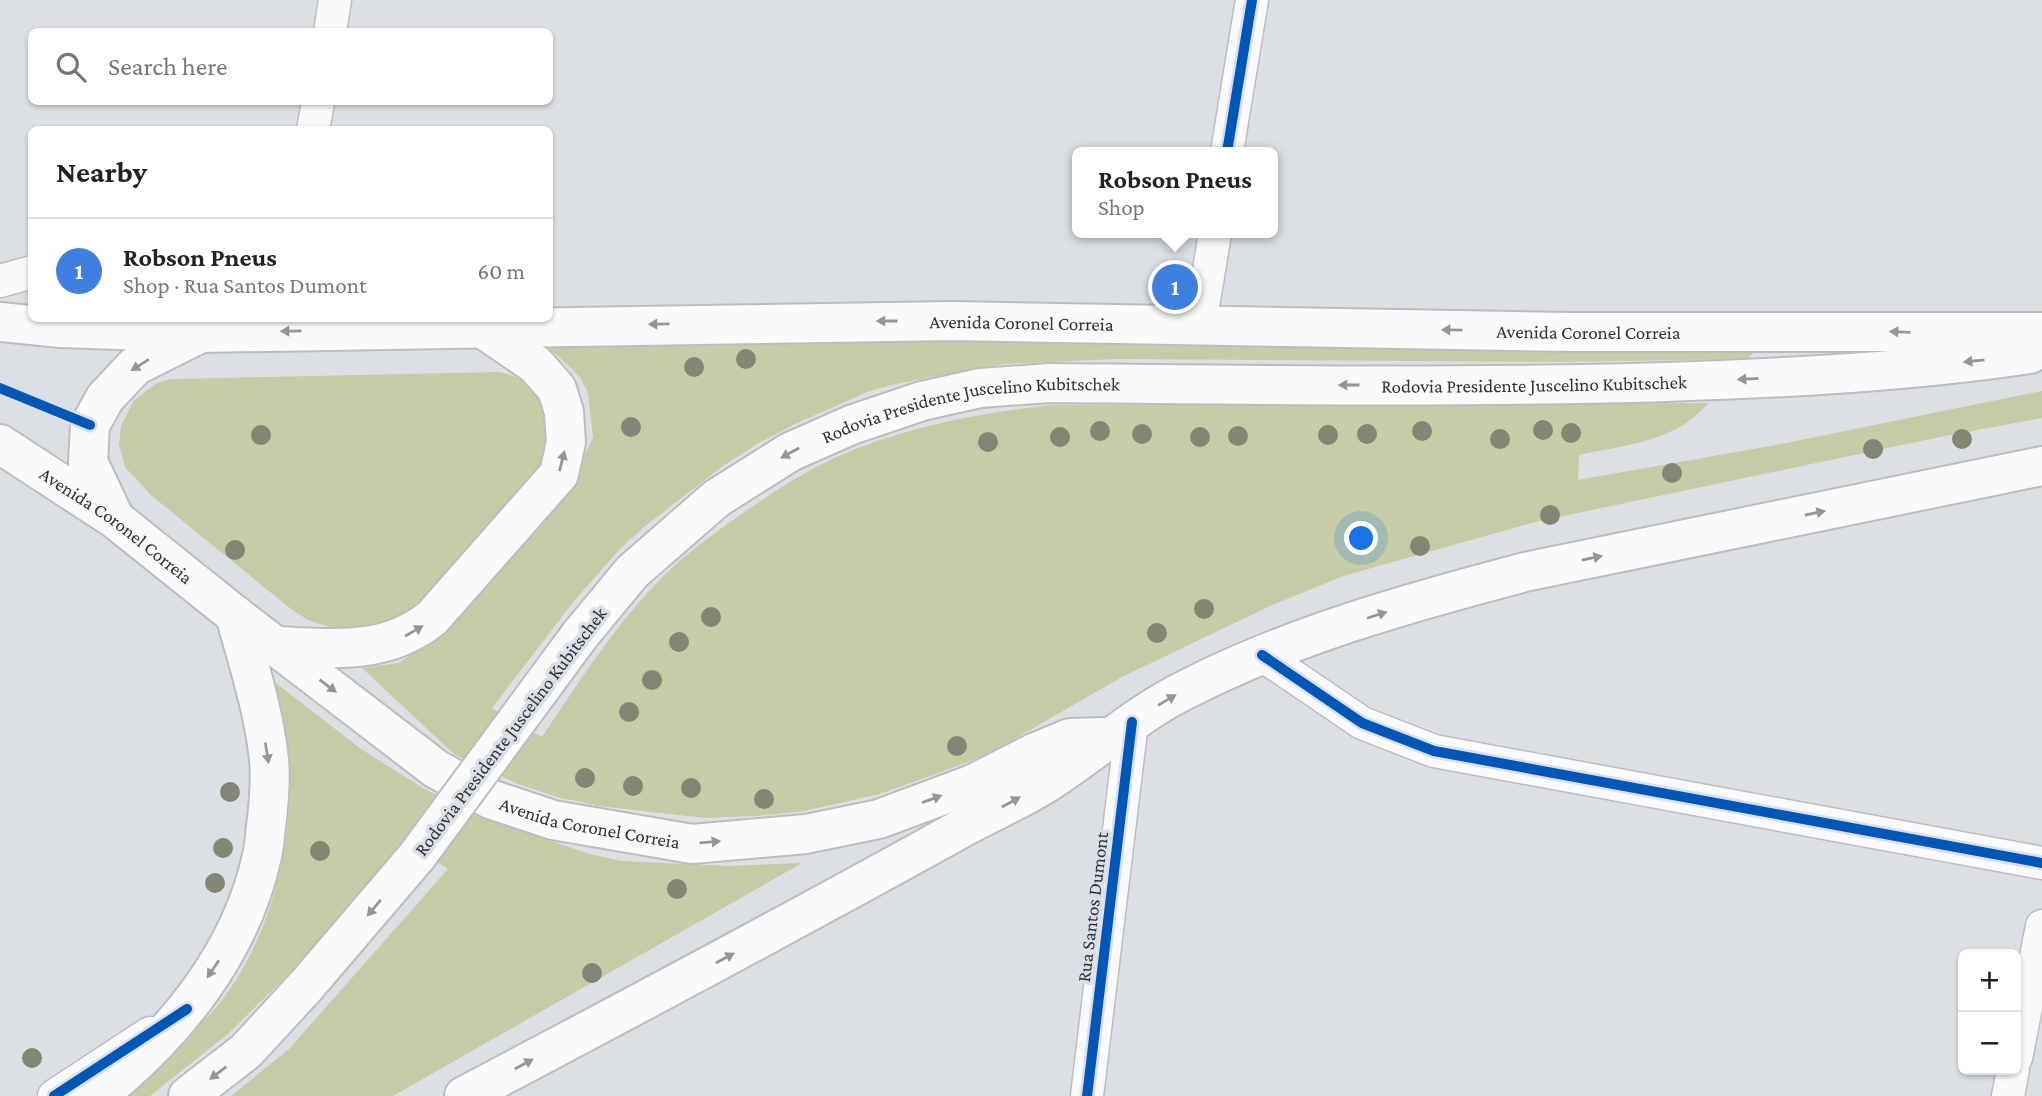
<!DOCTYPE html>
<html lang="en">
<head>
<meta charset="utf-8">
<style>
	:root { --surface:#fff; --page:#f2f2f2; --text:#222; --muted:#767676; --line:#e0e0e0; --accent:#d93025 }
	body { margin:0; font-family:"Crimson Pro",serif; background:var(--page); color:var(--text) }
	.controls { position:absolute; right:21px; bottom:21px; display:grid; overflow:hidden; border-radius:10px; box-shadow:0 2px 5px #0004 }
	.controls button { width:63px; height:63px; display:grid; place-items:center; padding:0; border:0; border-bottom:2px solid var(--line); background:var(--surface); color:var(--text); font:35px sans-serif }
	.you { position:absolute; left:1362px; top:539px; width:24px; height:24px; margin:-18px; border:5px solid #fff; border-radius:50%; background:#1a73e8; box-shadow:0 0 0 10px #1a73e833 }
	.badge { display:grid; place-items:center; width:46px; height:46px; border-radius:50%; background:var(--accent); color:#fff; font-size:23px; font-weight:700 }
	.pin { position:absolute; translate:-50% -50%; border:4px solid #fff; box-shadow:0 2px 7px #0006 }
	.popup { position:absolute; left:1072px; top:147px; width:206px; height:91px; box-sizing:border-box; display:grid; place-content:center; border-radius:10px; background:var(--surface); filter:drop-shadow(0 2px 5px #0005); font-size:23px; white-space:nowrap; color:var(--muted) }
	.popup b { font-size:26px; color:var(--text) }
	.popup::after { content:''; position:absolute; left:50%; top:100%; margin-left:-14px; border:14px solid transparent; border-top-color:var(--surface) }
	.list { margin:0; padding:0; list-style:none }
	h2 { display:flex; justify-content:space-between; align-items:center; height:91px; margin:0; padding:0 28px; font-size:30px }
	h2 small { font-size:23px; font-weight:400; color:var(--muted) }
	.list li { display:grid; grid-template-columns:46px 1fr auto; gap:21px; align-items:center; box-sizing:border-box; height:105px; padding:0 28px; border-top:2px solid var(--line) }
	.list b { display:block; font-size:26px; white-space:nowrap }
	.list p { margin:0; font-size:23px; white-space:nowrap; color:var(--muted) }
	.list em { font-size:23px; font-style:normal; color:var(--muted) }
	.icon { flex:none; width:38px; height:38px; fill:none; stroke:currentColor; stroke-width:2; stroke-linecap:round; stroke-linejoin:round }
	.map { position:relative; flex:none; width:2042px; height:1096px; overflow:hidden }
	.search { position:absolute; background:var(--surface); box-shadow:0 2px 5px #0004; left:28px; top:28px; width:525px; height:77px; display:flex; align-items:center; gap:18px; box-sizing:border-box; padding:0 24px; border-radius:10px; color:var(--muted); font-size:26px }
	.panel { position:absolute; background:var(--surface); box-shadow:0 2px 5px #0004; left:28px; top:126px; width:525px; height:196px; border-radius:10px }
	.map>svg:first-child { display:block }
	.green { fill:#c5cca6 }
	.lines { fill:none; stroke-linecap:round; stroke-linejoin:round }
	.street-casing { stroke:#bbbec1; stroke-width:35 }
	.highway-casing { stroke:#bbbec1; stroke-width:42 }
	.street { stroke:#fafafb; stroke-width:32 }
	.highway { stroke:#fafafb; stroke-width:38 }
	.highway-bridge-casing { stroke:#bbbec1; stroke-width:42; stroke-linecap:butt }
	.highway-bridge { stroke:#fafafb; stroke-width:38 }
	.cycleway-casing { stroke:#d9e0e8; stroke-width:15 }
	.cycleway { stroke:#0057b8; stroke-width:10 }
	.tree { fill:#828674 }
	.oneway { fill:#949698 }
	.labels { text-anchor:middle; stroke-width:7; stroke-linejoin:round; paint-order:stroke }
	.street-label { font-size:19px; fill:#2f3235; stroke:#d9e0e8 }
</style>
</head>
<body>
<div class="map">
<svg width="2042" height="1096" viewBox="0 0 2042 1096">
	<rect width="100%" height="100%" fill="#dce0e4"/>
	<path class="green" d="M990 340 1402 348 1748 351 1753 353 1747 359 1558 362 1116 359 1003 364 891 385 867 392 793 425 759 443 723 466 644 527 620 549 574 601 492 708 542 737C576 686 610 633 652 588 675 562 705 540 733 520 760 501 788 482 818 466 887 430 976 413 1053 405L1709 403C1702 409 1696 416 1689 421 1659 443 1614 447 1579 455L1578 480 1781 444 2042 391V418L1940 437 1535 522 1343 576 1270 606 1122 677 997 749 966 763 880 794 804 811 756 816 705 818 599 806 557 797 518 784 454 754 362 668 399 663 428 642 583 459 593 437 588 393 580 377 557 355 543 346Z
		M500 372 520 378 538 394 551 415 549 456 441 586 404 619 348 633 308 620 291 609 152 496 125 467 119 444 121 426 134 400 157 383 171 379Z
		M272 680 361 749 423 788 485 819 590 854 622 861 728 866 802 863 393 1096H231L289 1049 448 869 405 841 315 948 228 1034 150 1096H128C153 1075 174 1052 196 1028 206 1018 217 1008 225 996 278 925 301 813 285 727 282 711 276 696 272 680Z"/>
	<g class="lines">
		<defs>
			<path id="street" d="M330 32 335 0
				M313 130 318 102
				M1227 152 1252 0
				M0 281 32 272
				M1200 325 1215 233
				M1262 655 1362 723 1434 751 2042 863
				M2016 1058 2042 926
				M54 1096 150 1033
				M1087 1096 1132 722
				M2008 1096 2013 1070"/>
			<g id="highway">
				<path id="s1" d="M0 322 61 328 200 333 952 321 1571 332H2042"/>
				<path id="s2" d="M0 444 115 519 235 615 436 769 490 799 553 820 692 844 806 834 879 819 973 784 1034 753 1070 738 1107 737"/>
				<path d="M115 519 88 462 90 425 105 398 135 366 199 334"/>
				<path id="s3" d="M580 635 632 572 717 498 790 452 851 425 922 401 980 388 1050 383C1255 385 1460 388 1665 382 1786 378 1909 372 2030 354"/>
				<path d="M276 646C332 648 385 656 432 618L559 474 566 442 564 412 557 389 536 365 482 328"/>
				<path d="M97 1096C174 1036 241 953 262 856 265 844 265 831 267 819 269 800 271 779 269 760 264 711 248 662 235 615"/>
				<path d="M188 1096 246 1051 306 986 417 856"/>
				<path d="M464 1096C631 1008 798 919 964 827 997 809 1033 794 1063 772 1104 744 1142 711 1187 689 1293 635 1411 602 1525 572L2042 466"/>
			</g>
		</defs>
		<use href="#street" class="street-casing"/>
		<use href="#highway" class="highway-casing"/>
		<use href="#street" class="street"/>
		<use href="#highway" class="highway"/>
		<defs>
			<path id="highway-bridge" d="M417 856 580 635"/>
		</defs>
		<use href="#highway-bridge" class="highway-bridge-casing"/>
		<use href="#highway-bridge" class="highway-bridge"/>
		<defs>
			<path id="cycleway" d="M1227 152 1252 0
				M0 388 90 425
				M1262 655 1362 723 1434 751 2042 863
				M54 1096 187 1009
				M1087 1096 1132 722"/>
		</defs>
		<use href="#cycleway" class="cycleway-casing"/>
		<use href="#cycleway" class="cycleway"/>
	</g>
	<g class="tree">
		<circle cx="746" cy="359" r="10"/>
		<circle cx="694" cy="367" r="10"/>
		<circle cx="631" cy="427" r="10"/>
		<circle cx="1543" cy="430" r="10"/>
		<circle cx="1100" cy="431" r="10"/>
		<circle cx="1422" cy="431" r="10"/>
		<circle cx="1571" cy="433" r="10"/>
		<circle cx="1142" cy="434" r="10"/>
		<circle cx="1367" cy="434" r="10"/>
		<circle cx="261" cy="435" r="10"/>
		<circle cx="1328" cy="435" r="10"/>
		<circle cx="1238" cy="436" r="10"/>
		<circle cx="1060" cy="437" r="10"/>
		<circle cx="1200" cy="437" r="10"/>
		<circle cx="1500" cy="439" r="10"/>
		<circle cx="1962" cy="439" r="10"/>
		<circle cx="988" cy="442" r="10"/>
		<circle cx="1873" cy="449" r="10"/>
		<circle cx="1672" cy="473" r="10"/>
		<circle cx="1550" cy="515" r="10"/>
		<circle cx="1420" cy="546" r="10"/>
		<circle cx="235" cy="550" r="10"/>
		<circle cx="1204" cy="609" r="10"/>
		<circle cx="711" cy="617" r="10"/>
		<circle cx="1157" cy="633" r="10"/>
		<circle cx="679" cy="642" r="10"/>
		<circle cx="652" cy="680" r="10"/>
		<circle cx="629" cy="712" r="10"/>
		<circle cx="957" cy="746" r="10"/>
		<circle cx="585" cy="778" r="10"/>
		<circle cx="633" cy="786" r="10"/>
		<circle cx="691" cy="788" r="10"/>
		<circle cx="230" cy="792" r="10"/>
		<circle cx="764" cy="799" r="10"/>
		<circle cx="223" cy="848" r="10"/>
		<circle cx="320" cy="851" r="10"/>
		<circle cx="215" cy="883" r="10"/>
		<circle cx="677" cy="889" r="10"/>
		<circle cx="592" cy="973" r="10"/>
		<circle cx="32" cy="1058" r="10"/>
	</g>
	<defs><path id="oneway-solid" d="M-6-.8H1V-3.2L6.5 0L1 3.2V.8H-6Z" transform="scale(1.75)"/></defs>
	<g class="oneway">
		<use href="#oneway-solid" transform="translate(887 321) rotate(180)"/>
		<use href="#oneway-solid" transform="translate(659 324) rotate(179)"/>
		<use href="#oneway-solid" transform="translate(1452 330) rotate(-179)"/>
		<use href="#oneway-solid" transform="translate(291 331) rotate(179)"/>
		<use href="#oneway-solid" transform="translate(1900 332) rotate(-178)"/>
		<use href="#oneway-solid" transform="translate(1974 361) rotate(174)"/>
		<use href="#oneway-solid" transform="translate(140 365) rotate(148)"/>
		<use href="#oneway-solid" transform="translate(1748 379) rotate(177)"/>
		<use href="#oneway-solid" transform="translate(1349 385) rotate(-180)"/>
		<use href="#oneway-solid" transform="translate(790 453) rotate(151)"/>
		<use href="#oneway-solid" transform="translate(562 461) rotate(-76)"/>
		<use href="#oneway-solid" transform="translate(1815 513) rotate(-12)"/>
		<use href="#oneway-solid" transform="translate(1592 558) rotate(-12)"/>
		<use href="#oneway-solid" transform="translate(1377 615) rotate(-18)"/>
		<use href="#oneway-solid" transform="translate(414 631) rotate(-30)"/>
		<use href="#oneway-solid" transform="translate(328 686) rotate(37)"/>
		<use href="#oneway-solid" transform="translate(1167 700) rotate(-31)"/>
		<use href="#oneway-solid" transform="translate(267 753) rotate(81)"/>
		<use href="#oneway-solid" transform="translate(932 799) rotate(-20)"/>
		<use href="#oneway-solid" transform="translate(1011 802) rotate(-29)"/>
		<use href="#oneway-solid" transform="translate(710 842) rotate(-5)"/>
		<use href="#oneway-solid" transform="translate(374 908) rotate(130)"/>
		<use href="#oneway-solid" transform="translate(725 958) rotate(-28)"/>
		<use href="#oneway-solid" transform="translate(213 969) rotate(124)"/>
		<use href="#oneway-solid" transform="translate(524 1064) rotate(-28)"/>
		<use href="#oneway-solid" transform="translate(218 1073) rotate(142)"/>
	</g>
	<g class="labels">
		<g class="street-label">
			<text dy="7" stroke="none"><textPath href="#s1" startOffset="1022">Avenida Coronel Correia</textPath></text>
			<text dy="7" stroke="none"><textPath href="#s1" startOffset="1589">Avenida Coronel Correia</textPath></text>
			<text dy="7" stroke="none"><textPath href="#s3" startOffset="1036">Rodovia Presidente Juscelino Kubitschek</textPath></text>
			<text dy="7" stroke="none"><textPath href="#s3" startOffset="469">Rodovia Presidente Juscelino Kubitschek</textPath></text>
			<text dy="7" stroke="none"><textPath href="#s2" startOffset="142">Avenida Coronel Correia</textPath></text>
			<text transform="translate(510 731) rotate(-53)" y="7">Rodovia Presidente Juscelino Kubitschek</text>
			<text dy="7" stroke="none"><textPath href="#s2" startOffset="709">Avenida Coronel Correia</textPath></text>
			<text transform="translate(1092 907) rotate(-83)" y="7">Rua Santos Dumont</text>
		</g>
	</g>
</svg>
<div class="controls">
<button>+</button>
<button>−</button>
</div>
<div class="you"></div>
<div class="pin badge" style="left:1175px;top:287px;background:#3f7fe0">1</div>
<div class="popup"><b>Robson Pneus</b>Shop</div>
<div class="search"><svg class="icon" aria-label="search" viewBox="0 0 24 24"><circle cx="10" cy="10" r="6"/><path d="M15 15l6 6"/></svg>Search here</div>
<section class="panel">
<h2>Nearby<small></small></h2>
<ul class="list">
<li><span class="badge" style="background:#3f7fe0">1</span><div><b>Robson Pneus</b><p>Shop · Rua Santos Dumont</p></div><em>60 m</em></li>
</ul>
</section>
</div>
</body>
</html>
